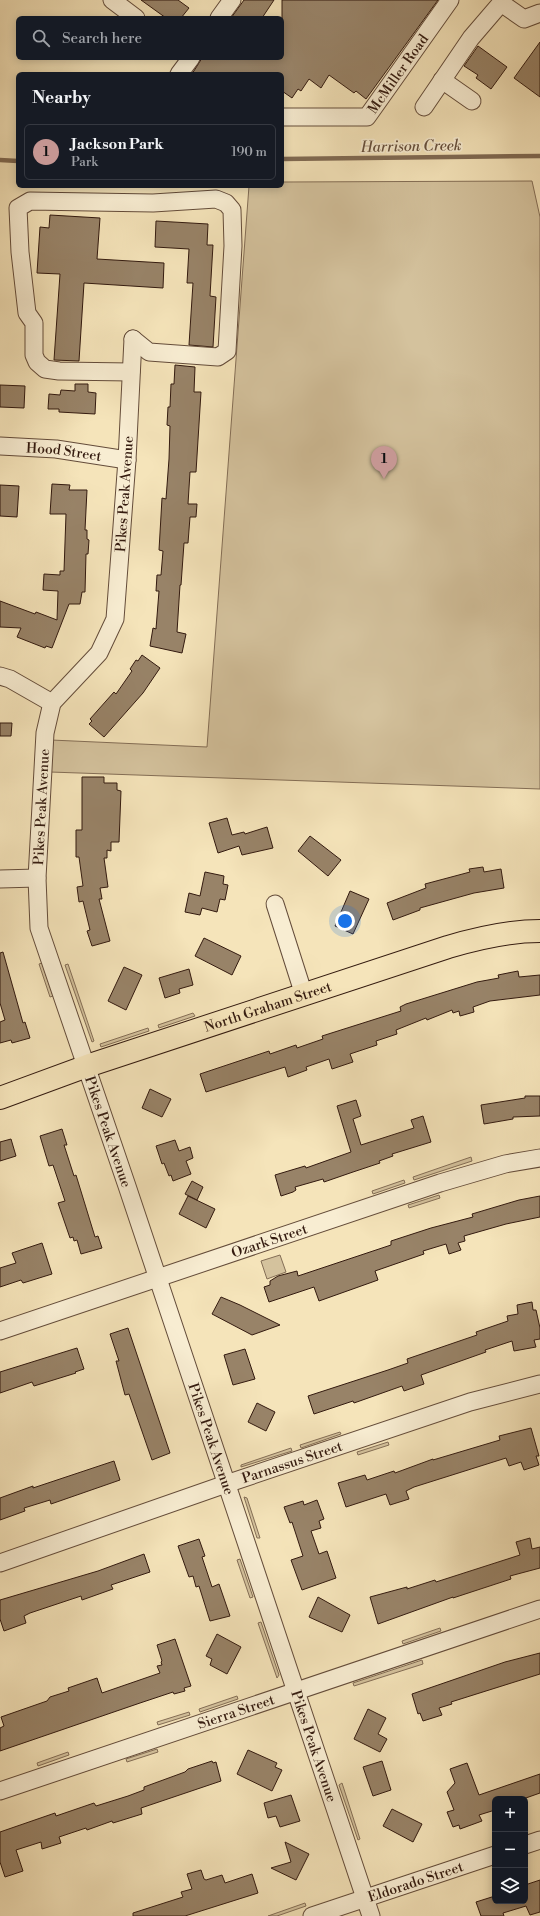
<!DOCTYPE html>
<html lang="en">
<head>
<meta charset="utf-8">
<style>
	:root { --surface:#171b24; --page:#20242c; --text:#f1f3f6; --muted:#9ea1a6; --line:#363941; --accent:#c59692 }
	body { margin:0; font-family:"Libre Bodoni",serif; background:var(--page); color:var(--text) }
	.controls { position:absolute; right:12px; bottom:12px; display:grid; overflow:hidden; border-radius:6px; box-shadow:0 2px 10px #0003 }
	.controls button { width:36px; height:36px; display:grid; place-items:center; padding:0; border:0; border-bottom:1px solid var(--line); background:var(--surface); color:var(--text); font:20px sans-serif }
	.you { position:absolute; left:345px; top:921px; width:14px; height:14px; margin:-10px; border:3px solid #fff; border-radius:50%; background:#1a73e8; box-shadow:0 0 0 6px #1a73e833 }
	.badge { display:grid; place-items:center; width:26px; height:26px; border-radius:50%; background:var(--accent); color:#111; font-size:13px; font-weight:700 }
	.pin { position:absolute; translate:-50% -33px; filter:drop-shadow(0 1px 2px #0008) }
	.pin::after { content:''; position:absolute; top:21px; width:14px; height:12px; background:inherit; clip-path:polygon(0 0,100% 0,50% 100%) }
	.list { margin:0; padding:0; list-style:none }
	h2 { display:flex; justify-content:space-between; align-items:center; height:52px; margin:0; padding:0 16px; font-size:17px }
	h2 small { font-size:13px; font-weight:400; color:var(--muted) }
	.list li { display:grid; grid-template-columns:26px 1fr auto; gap:12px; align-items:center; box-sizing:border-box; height:56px; margin:0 8px 8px; padding:0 8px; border:1px solid var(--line); border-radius:6px }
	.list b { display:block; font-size:15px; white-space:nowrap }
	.list p { margin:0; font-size:13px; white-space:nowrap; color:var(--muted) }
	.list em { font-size:13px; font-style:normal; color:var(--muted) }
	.icon { flex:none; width:22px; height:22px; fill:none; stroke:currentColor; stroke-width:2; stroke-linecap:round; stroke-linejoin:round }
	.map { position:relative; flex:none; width:540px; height:1916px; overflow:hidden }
	.search { position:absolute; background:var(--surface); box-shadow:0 2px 10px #0003; left:16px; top:16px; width:268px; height:44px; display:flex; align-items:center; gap:10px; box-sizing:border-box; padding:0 14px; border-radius:6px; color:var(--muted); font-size:15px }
	.panel { position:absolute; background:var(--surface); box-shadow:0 2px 10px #0003; left:16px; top:72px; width:268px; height:116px; border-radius:6px }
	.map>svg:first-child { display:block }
	.green { fill:#d4c29d; stroke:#846e56 }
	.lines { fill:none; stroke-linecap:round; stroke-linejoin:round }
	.stream { stroke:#806a53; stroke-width:4.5 }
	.building { fill:#988368; stroke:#331a0f }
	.minor-casing { stroke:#644c3a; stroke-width:19 }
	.major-casing { stroke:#331a0f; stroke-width:24 }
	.minor { stroke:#f8edd2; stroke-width:17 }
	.major { stroke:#f5e4ba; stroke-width:22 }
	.labels { text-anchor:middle; stroke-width:3.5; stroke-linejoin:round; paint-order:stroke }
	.street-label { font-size:14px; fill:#331a0f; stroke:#f8edd2 }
	.water-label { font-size:15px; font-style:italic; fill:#664f3c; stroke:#f8edd2 }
</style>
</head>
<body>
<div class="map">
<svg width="540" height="1916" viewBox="0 0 540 1916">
	<rect width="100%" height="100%" fill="#f5e4ba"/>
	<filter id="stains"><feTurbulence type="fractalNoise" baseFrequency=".005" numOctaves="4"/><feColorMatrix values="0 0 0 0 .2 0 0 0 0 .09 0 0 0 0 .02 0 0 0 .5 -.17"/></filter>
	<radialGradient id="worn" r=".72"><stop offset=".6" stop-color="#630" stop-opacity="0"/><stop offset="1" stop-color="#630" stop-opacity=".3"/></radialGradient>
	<path class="green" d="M532 181 540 217V789L50 772 51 740 207 747 249 186H282V182Z
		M42 963 53 996 50 997 39 964Z
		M68 964 94 1041 92 1042 65 965Z
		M193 1013 195 1016 159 1028 158 1025Z
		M148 1028 149 1031 101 1047 100 1044Z
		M471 1157 472 1161 414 1180 413 1177Z
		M404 1180 405 1183 373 1194 372 1191Z
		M439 1195 440 1198 409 1208 408 1205Z
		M280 1255 286 1272 267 1279 261 1261Z
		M340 1432 341 1434 301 1448 300 1445Z
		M388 1442 389 1445 358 1455 357 1452Z
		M291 1448 292 1451 241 1467V1465Z
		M244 1497 247 1498 260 1538H257Z
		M240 1559 253 1597 250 1598 237 1560Z
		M261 1622 279 1675 277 1678 258 1623Z
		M440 1628 441 1631 403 1644 402 1641Z
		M422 1660 423 1664 354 1686 353 1683Z
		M237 1696 238 1699 200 1712 199 1709Z
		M189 1712 190 1715 158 1725 157 1722Z
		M157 1749 158 1752 127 1762 126 1759Z
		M68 1752 69 1755 38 1766 37 1763Z
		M342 1783 360 1839 358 1840 339 1785Z
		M305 1903 306 1906 277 1916H268Z"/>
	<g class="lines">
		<path class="stream" d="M282 159 540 156
			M0 160 18 161"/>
	</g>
	<path class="building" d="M141 0H178L189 8 181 18H166Z
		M244 0H274L262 18H231Z
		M282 0H438L366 99 356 91 354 93 329 75 321 88 309 79 301 91 298 89 292 98 282 91V74H192L202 58H282Z
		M540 42V97L514 78Z
		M478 46 507 67 491 89 476 78 478 75 464 66Z
		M50 215 100 218 97 259 164 263 163 288 84 283 79 361 54 360 60 274 37 273 40 227 49 228Z
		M156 221 208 224 207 245H213L210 296 216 297 213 347 189 345 193 283H187L189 249 155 247Z
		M175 365 195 367 194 392H201L196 472H190L188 504H197L196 517H190L188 543H184L181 585H180L177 632 186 634 182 653 150 646 153 628 156 629 159 591H156L157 575H161L163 551 159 550 160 533 162 498 166 499 169 459 170 426 167 425 168 407H170L171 384H174Z
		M75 384H88V392L96 393 95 414 59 412V409H48L49 394 60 395 61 390 75 391Z
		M0 385 25 386 24 408 0 407Z
		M52 484 70 485 69 490H87L85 530H87V539L89 540 88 554H86L85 592H82L80 604H69L52 648 46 646 45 648 17 637 21 628 0 627V601L35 614 36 612 57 620 58 591 43 590 44 574 60 575V571H64L66 514H50Z
		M0 485 19 486 17 517 0 516Z
		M142 655 160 668 143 693 104 737 89 724 92 721 90 719 114 692 116 694 132 671 130 669 136 660 138 661Z
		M0 723H12L11 736H0Z
		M82 777H104V783H117V790L121 791 119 842H111V851L107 850V858H104L108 887 100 888 102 899H99L110 941 92 946 87 931 90 930 83 901 79 902 77 887 83 886 79 857H76V830H82Z
		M227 818 232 835 244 832 245 834 267 827 273 848 242 855 239 846 218 853 209 823Z
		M310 836 341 860 328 876 298 851Z
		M483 867 484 872 501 869 504 888 474 893 420 908V910L393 920 387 903 426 888 425 884 470 872 469 869Z
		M205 872 224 876 223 884 228 885 225 900 220 899 217 912 202 908 200 915 185 912 189 893 200 896Z
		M350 891 369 899 353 934 335 926Z
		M204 938 241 956 232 975 195 956Z
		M3 952 23 1023 25 1022 30 1038 12 1043 11 1040 0 1043V1022L5 1020 0 1003V953Z
		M124 967 142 975 126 1010 108 1001Z
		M189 969 193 985 179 989 180 993 165 998 159 978Z
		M518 971 519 977 540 975V995L490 1001 473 1007 474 1012 460 1016 459 1011 453 1013 452 1010 427 1020 426 1018 396 1030 397 1034 376 1041 377 1045 350 1054 353 1062 332 1069 329 1059 306 1067 307 1070 288 1077 285 1067 206 1092 200 1074 269 1051 270 1054 296 1045 297 1048 323 1039 322 1036 401 1011 400 1007 406 1004 477 982 499 978 498 975Z
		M150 1089 171 1099 162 1117 142 1108Z
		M525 1096H540V1116L513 1117V1119L484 1124 481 1105 525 1098Z
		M356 1100 361 1116 353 1119 361 1145 414 1128 411 1120 423 1116 431 1142 392 1154 393 1156 379 1161 380 1163 353 1172 324 1182 323 1179 295 1187 296 1190 293 1192 281 1196 275 1175 305 1166 306 1168 351 1152 337 1106Z
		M62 1129 67 1145H64L74 1176 76 1175 95 1237 98 1236 102 1248 81 1254 77 1240 74 1241 73 1237 70 1238 58 1203 65 1201 53 1165 49 1166 40 1136Z
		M11 1139 16 1156 0 1161V1142Z
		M175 1140 179 1151 190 1147 193 1158 186 1161 191 1174 173 1181 171 1175 169 1176 164 1163 162 1164 156 1146Z
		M192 1181 203 1187 197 1200 185 1194Z
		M188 1196 215 1209 206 1228 179 1214Z
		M540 1196V1217L506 1224 464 1236 465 1241 458 1243 461 1250 449 1254 446 1244 423 1251 424 1254 375 1271 378 1280 319 1301 314 1287 269 1302 264 1287 270 1285V1281L278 1276 297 1271 298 1276 391 1245V1241L431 1228 473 1217 472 1214 519 1200Z
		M42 1243 52 1274 23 1283 21 1280 0 1287V1268L16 1263 12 1253Z
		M221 1297 240 1305 280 1325 252 1335 212 1314Z
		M532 1302 533 1310H536L540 1328V1339L534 1340 536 1347 514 1351 512 1341 485 1350 486 1352 421 1375 424 1384 404 1391 402 1386 354 1403 353 1401 314 1414 308 1396 388 1370 408 1363 407 1359 477 1335 476 1332 508 1321 507 1316 518 1314 517 1305Z
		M128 1328 170 1453 152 1460 129 1394 125 1395 116 1361H119L110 1334Z
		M77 1348 84 1369 75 1372 76 1373 34 1386 32 1382 0 1393V1372Z
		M245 1349 255 1379 233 1385 224 1355Z
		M257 1403 275 1412 266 1431 248 1422Z
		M531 1428 539 1456H536L539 1465 524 1470 521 1462 509 1466 506 1458 414 1487 406 1491 409 1499 390 1505 386 1494 346 1507 338 1483 365 1475 367 1480 394 1471 395 1473 433 1459V1460L500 1440 499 1436Z
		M114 1461 120 1480 51 1504 50 1500 24 1508 25 1511 0 1520V1498L33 1486V1488Z
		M317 1500 324 1519 319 1521 321 1528 311 1531 319 1554 327 1551 336 1578 302 1590 291 1560 303 1556 292 1522 290 1523 284 1507 303 1501 304 1505Z
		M530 1538 532 1549 540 1547V1568L510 1576 511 1579 453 1598V1597L378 1624 370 1597 407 1587V1589L435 1580 436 1582 520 1555 516 1542Z
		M199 1539 205 1556 202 1557 212 1587 219 1584 230 1616 210 1621 199 1586 196 1587 193 1576 189 1577 178 1546Z
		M144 1554 150 1572 111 1585 113 1589 82 1600 81 1596 30 1613 24 1616 26 1623 4 1631 0 1619V1600L98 1571Z
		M318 1597 350 1615 342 1632 309 1617Z
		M217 1634 241 1647 227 1674 210 1665 212 1659 206 1656Z
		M175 1639 191 1686 184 1688 185 1691 174 1694 173 1692 140 1703 0 1751V1728L4 1726 1 1717 47 1701 50 1697 69 1691 68 1688 97 1678 102 1693 160 1673 157 1666 162 1665 161 1662 162 1661 157 1645Z
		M540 1653V1674L451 1702 452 1704 439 1708 442 1715 423 1721 420 1713 418 1714 412 1694 505 1662Z
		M368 1709 386 1718 378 1734 387 1739 380 1752 354 1739Z
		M248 1750 277 1763 275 1767 282 1770 272 1791 237 1774Z
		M212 1761 213 1763 216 1762 221 1781 141 1808 142 1814 113 1823 112 1821 87 1830 86 1828 59 1837 61 1843 42 1849 41 1842 16 1850 23 1871 5 1877 0 1862V1832L55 1813 56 1816 94 1803 96 1806 128 1796 144 1790V1787L185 1772 188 1769Z
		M382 1761 391 1790 373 1796 363 1767Z
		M467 1763 479 1795 540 1774V1793L523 1799H495V1810L479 1815 482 1821 460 1829 459 1825 453 1827 447 1812 454 1810 447 1792 455 1783 450 1769Z
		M291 1795 300 1821 280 1827 276 1816 268 1818 264 1803Z
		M392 1809 422 1824 413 1842 383 1826Z
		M285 1842 309 1854 296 1880 271 1868 291 1862Z
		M201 1870 204 1879 206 1880 222 1875 225 1883 252 1874 258 1893 185 1916H133V1913L183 1897 181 1892 192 1889 187 1874Z
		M540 1880V1912L530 1915 526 1906 503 1913 504 1916H481L476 1902 495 1896V1901H525V1885Z"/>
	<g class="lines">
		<defs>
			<g id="minor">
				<path d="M112 0 136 18"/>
				<path d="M502 0 501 3 524 19 540 13"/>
				<path d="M219 18 232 0"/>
				<path d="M179 74 191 58"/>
				<path d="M442 80 472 101"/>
				<path d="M424 107 471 38 501 3"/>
				<path id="s1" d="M282 117H367L450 0"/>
				<path id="s2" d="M133 339 127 460 115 619 99 653 52 703 45 733 37 878 39 928 127 1186 371 1916"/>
				<path d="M131 372 59 371 45 369 37 362 34 355V323L27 313 20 252 18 208 30 201 153 203 216 199 226 203 232 210 233 246 227 351 218 357 149 352 133 339"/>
				<path id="s3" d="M0 446 56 449 127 460"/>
				<path d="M0 676 10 679 52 703"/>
				<path d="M0 879 37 878"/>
				<path d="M275 904 304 995"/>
				<path id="s4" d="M0 1331 440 1183 505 1164 540 1158"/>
				<path id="s5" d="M0 1563 226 1484 470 1402 540 1384"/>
				<path id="s6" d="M0 1791 540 1609"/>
				<path d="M525 1845 540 1840"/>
				<path id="s7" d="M312 1916 495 1855"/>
			</g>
			<g id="major">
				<path id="s8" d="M0 1098 87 1066 448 947C478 938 509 931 540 931"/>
			</g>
		</defs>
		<use href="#minor" class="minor-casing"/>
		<use href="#major" class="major-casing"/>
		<use href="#minor" class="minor"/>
		<use href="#major" class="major"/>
	</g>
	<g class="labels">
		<g class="street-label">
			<text dy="5" stroke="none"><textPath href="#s1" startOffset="138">McMiller Road</textPath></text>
			<text dy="5" stroke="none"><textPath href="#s3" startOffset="64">Hood Street</textPath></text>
			<text transform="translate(124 494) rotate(-86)" y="5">Pikes Peak Avenue</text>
			<text transform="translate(41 807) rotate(-87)" y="5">Pikes Peak Avenue</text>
			<text dy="5" stroke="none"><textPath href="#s8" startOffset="283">North Graham Street</textPath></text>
			<text dy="5" stroke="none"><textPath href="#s2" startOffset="828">Pikes Peak Avenue</textPath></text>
			<text dy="5" stroke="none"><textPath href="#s4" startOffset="284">Ozark Street</textPath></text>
			<text dy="5" stroke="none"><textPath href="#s2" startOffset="1152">Pikes Peak Avenue</textPath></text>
			<text dy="5" stroke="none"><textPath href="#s5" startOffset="309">Parnassus Street</textPath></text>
			<text dy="5" stroke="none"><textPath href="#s6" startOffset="249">Sierra Street</textPath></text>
			<text dy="5" stroke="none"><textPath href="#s2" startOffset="1476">Pikes Peak Avenue</textPath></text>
			<text dy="5" stroke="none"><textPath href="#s7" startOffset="109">Eldorado Street</textPath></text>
		</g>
		<g class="water-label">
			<text transform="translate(411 146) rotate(-1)" y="5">Harrison Creek</text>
		</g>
	</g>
	<rect width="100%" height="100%" filter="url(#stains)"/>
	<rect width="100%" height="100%" fill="url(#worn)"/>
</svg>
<div class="controls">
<button>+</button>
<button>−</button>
<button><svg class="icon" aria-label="layers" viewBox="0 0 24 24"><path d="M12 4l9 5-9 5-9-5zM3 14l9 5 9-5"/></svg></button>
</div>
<div class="you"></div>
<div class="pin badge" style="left:384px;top:479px">1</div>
<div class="search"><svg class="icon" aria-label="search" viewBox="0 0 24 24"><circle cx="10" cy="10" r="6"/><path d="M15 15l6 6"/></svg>Search here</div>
<section class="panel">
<h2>Nearby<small></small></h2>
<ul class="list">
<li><span class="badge">1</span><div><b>Jackson Park</b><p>Park</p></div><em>190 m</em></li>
</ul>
</section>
</div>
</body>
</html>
